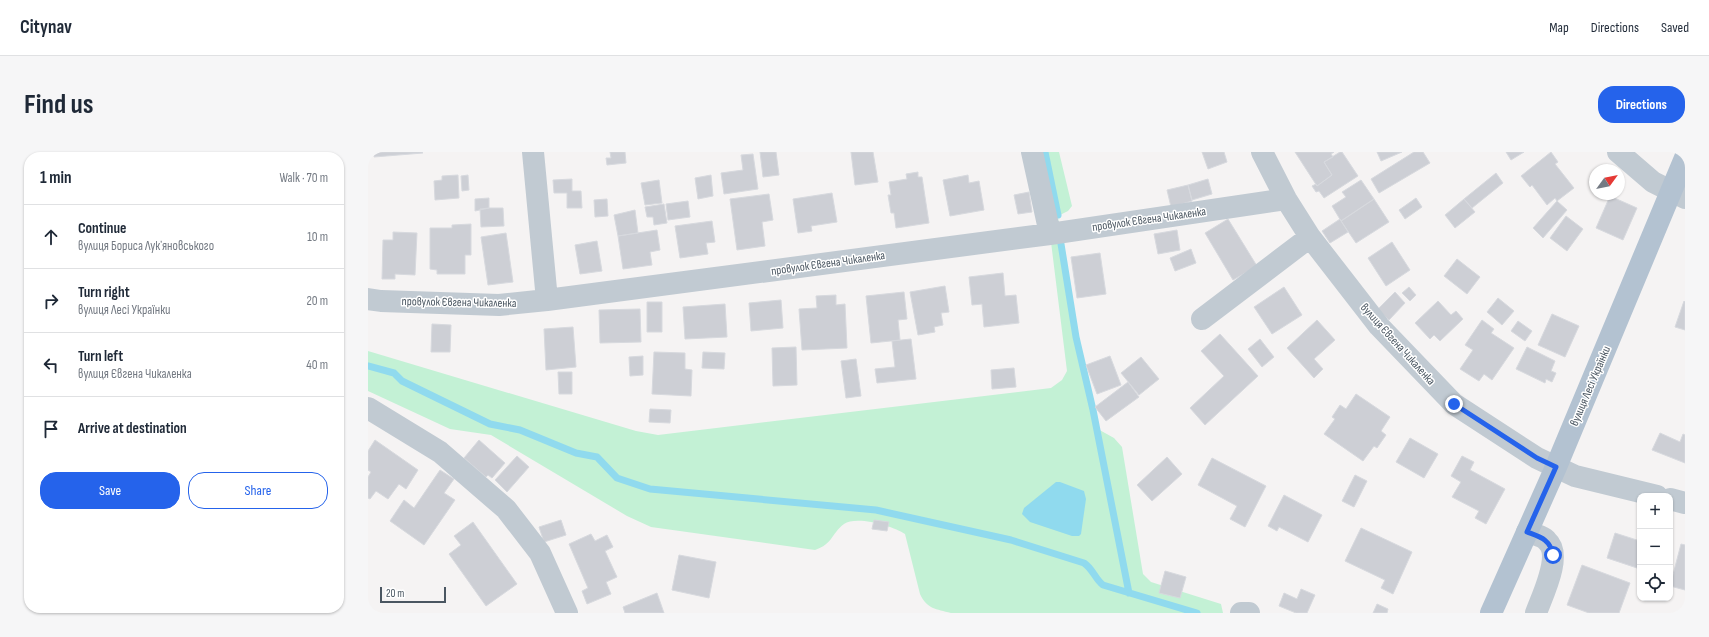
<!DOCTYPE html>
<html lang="en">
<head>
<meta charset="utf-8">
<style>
	:root { --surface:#fff; --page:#f6f6f7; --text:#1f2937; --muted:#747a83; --line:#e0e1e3; --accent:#2563eb }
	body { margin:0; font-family:"Sofia Sans Condensed",sans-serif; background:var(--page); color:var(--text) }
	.controls { position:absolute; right:12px; bottom:12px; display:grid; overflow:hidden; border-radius:8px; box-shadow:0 1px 3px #0004 }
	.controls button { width:36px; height:36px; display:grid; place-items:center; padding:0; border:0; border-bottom:1px solid var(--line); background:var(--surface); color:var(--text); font:20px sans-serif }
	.compass { position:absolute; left:1221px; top:12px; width:36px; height:36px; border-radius:50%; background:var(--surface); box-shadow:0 1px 3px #0004; rotate:57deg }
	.scale { position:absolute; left:12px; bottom:10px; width:66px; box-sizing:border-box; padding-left:4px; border:2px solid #4a5661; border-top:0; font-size:11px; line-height:14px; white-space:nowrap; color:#4a5661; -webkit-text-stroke:3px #fff; paint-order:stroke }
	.stop { position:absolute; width:12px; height:12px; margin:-9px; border:3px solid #2563eb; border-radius:50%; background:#fff }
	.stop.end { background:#2563eb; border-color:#fff; box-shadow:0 1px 4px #0008 }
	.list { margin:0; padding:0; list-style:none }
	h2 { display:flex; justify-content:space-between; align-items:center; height:52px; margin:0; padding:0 16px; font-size:17px }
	h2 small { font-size:13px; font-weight:400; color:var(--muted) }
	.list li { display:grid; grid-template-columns:26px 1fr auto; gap:12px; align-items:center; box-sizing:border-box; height:64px; padding:0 16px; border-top:1px solid var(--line) }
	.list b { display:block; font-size:15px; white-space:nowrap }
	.list p { margin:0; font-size:13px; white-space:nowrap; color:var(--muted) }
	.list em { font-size:13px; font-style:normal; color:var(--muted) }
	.actions { display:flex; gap:8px; padding:12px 16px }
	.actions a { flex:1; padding:9px 0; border:1px solid var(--accent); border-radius:16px; text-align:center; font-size:14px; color:var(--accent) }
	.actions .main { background:var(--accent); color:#fff }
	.icon { flex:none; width:22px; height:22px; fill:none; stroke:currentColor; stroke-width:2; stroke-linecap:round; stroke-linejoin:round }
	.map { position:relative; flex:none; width:1317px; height:461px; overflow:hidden; border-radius:16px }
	header { display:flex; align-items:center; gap:24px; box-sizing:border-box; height:56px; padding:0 20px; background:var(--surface); border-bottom:1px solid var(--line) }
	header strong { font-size:19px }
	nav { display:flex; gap:22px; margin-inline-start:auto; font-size:14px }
	.intro { display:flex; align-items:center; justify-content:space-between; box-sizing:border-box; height:96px; padding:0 24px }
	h1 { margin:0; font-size:28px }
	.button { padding:10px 18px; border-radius:16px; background:var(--accent); color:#fff; font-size:14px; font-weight:700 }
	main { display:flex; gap:24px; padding:0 24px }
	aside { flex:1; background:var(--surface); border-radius:16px; box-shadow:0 1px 3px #0004 }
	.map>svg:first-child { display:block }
	.green { fill:#c3f1d5 }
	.water { fill:#90daee }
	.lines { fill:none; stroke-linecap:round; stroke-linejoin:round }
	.stream { stroke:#90daee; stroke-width:7 }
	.building { fill:#cdcfd5; stroke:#d7d9de }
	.minor { stroke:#c1cad2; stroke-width:22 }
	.major { stroke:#b3c2d1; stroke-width:22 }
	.route { stroke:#2563eb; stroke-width:5 }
	.labels { text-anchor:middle; stroke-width:3; stroke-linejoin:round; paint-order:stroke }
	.street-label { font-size:12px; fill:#4a5661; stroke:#fff }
</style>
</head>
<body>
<header>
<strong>Citynav</strong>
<nav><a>Map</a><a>Directions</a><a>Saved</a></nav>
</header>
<div class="intro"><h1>Find us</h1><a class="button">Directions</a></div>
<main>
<aside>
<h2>1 min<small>Walk · 70 m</small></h2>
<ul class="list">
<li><svg class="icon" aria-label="ahead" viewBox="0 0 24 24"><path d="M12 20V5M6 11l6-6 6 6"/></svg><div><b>Continue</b><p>вулиця Бориса Лукʼяновського</p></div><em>10 m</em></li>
<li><svg class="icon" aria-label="right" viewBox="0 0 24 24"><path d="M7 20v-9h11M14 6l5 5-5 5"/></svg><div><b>Turn right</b><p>вулиця Лесі Українки</p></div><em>20 m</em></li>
<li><svg class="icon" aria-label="left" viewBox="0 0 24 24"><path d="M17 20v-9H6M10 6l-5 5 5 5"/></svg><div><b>Turn left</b><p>вулиця Євгена Чикаленка</p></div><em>40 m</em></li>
<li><svg class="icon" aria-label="arrive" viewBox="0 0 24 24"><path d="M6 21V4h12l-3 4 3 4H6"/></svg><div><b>Arrive at destination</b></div></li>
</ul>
<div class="actions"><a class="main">Save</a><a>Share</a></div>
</aside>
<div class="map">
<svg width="1317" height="461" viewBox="0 0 1317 461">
	<rect width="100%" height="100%" fill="#f5f3f3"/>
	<path class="green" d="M664 0H691L704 54 700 59 690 64 693 92 728 276 746 286 754 295 775 422 783 430 853 452 855 461H583C568 457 559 457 552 442L537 382C526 374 488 363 476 372 463 382 465 392 447 398L283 375 259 364 123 283 82 277 0 239V199L268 279 290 283 683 236 694 228 699 219 682 82Z"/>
	<path class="water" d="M688 330H692L716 339 718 347 713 382 711 384H704L662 370 654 362 656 356Z"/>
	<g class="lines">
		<path class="stream" d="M677 0 690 63
			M693 92 708 185 725 258 761 441
			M0 214 26 221 34 229 122 272 152 278 208 301 229 305 249 326 282 337 508 358 643 388 716 411C725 417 727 427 735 433L829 461"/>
	</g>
	<path class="building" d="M6 0H54L55 1 6 5Z
		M242 0H257L258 11 239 13 238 6H243Z
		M392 0H408L411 23 395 25Z
		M483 0H505L510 30 487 33Z
		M834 0H856L859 10 840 17Z
		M927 0H966L963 2 965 5 956 10 964 23 949 34Z
		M972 0H974L990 24 956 46 951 39 948 40 944 34 948 32 949 34 964 23 956 10Z
		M1009 0H1034L1013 9Z
		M1046 0H1055L1062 11 1011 41 1003 27Z
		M1138 0H1156L1143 8Z
		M1183 0 1190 10 1187 12 1206 36 1189 49 1187 46 1179 53 1164 33 1162 35 1153 24Z
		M385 2 390 37 356 42 353 21 375 18 373 3Z
		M550 20V25H554L561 71 528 76 526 61H523L520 43H523L521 30 539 27 538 22Z
		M1128 21 1135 31 1104 56 1096 47Z
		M90 23 91 46 67 48 66 29 74 28V24Z
		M100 23 101 38 94 39 93 24Z
		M343 23 345 44 330 47 327 26Z
		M600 23 601 31 611 29 616 58 582 64 575 28Z
		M204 27V39H213L214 56H199V41H186L185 28Z
		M840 27 844 42 824 48 820 33Z
		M291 28 294 51 277 53 273 31Z
		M993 28 1006 47 973 69 964 54 978 45 974 40Z
		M820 33 824 49 803 55 799 38Z
		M661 40 664 60 650 62 646 43Z
		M464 41 469 70 443 74 444 79 430 81 425 47Z
		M401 42 405 68 394 70 397 94 369 98 362 47Z
		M1242 44 1269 56 1255 88 1228 76Z
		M121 46V56L107 59V47Z
		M1048 46 1054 55 1037 67 1031 58Z
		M239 47 240 64 227 65 226 48Z
		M1006 47 1021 70 988 91 973 69Z
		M1096 47 1107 60 1087 76 1077 63Z
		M320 49 322 65 300 68 298 52Z
		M1189 49 1199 58 1175 86 1165 76Z
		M296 52 299 71 286 73 285 65H279L277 55Z
		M121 56H135L136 74 113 75 112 57Z
		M267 58 270 81 250 84 246 63Z
		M1198 64 1215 77 1199 99 1182 86Z
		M860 67 889 114 865 128 837 81Z
		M972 67 980 80 962 91 954 79Z
		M344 69 347 90 338 91 340 102 312 106 307 74Z
		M103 72V103H97V122H69V118L62 117V76H84V73Z
		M289 78 292 98 282 100 284 113 255 117 250 84Z
		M809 78 812 98 790 102 786 82Z
		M25 80 49 81 47 123 27 122V127H14L15 88H25Z
		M138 81 145 130 120 133 113 85Z
		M229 89 234 119 212 122 207 93Z
		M1024 90 1042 118 1018 134 1000 106Z
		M823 97 828 111 807 119 802 106Z
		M732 101 738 142 709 146 703 105Z
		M1089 107 1112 125 1099 142 1076 124Z
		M635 121 637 144 648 143 651 171 616 175 614 152 604 153 601 125Z
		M577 134 581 160 573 161 575 173 566 175 567 180 550 183 542 140Z
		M916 135 934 163 904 182 886 155Z
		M1041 135 1048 143 1042 149 1034 141Z
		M536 140 539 167 530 168 532 188 503 191 498 144Z
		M1027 140 1037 151 1021 168 1010 157Z
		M468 143V153L477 152 479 196 434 198 431 157 449 156 448 144Z
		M1130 146 1146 159 1134 173 1119 160Z
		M413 148 415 176 383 179 381 151Z
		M1070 149 1083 163 1088 159 1095 167 1072 189 1066 183 1062 187 1047 171Z
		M1316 149 1317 150V178L1307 175Z
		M279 150H294V180H279Z
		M357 152 359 185 317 187 315 155Z
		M272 157 273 190 232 191 231 158Z
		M1184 162 1211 174 1197 205 1170 193Z
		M949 168 967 188 946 207 955 217 946 226 919 196Z
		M1114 168 1126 177 1123 181 1146 196 1124 228 1116 222 1111 229 1092 217 1105 198 1097 193Z
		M1150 169 1164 179 1157 189 1143 179Z
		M64 172 83 173 82 200H63Z
		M205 175 208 215 178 218 176 177Z
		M852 182 890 224 837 273 822 256 856 224 833 199Z
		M543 187 548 227 509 231 507 217 527 215 524 189Z
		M892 187 906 205 894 215 880 197Z
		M428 195 429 233 405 234 404 196Z
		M1159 195 1187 209 1183 219 1188 221 1184 230 1178 227 1177 231 1148 217Z
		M286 200 317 201V217L324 218 323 244 284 242Z
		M335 200 357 201 356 217 334 216Z
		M275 204V223L262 224 261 205Z
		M742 204 753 233 729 242 718 213Z
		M773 205 791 227 771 243 753 221Z
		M488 207 493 244 478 246 473 209Z
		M646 216 648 235 624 237 623 218Z
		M190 220H204V242H191Z
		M760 230 771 245 738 269 727 255Z
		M988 242 1022 265 1013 279 1018 283 1009 296 1006 294 995 309 956 282 967 267 964 265 972 253 978 257Z
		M282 257 303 258 302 271 281 270Z
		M1292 281 1312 290 1315 282 1317 283V311L1284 298Z
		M1042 286 1070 302 1056 326 1028 310Z
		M7 288 50 318 38 337 31 332 20 347 8 339 2 347 0 346V325L3 320 0 318V299Z
		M111 288 137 311 124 326 120 323 118 325 96 306Z
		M149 304 161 315 139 340 127 328Z
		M1094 304 1106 310 1102 318 1137 337 1118 372 1107 366 1111 359 1084 345 1093 330 1083 324Z
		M799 305 814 322 784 349 769 333Z
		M844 306 898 334 877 375 862 367 869 354 830 333Z
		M72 318 86 327 76 341 87 348 56 393 22 369 36 348 46 356Z
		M987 323 999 329 986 355 974 349Z
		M916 343 954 363 940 390 911 375 909 379 900 374Z
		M193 368 198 383 176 390 171 375Z
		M506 368 521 370 519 379 504 377Z
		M105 370 149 432 118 454 81 402 93 393 86 384Z
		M993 376 1044 400 1025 442 1013 436 1017 428 977 409Z
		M1247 381 1272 389V417L1239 406Z
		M223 382 227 389 239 383 245 395 237 399 249 425 238 430 243 442 219 452 214 439 220 436 201 392Z
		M1313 392 1317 393V438L1302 434Z
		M311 403 348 410 341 446 304 438Z
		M1214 413 1262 431 1251 461H1221L1199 453Z
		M797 419 818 425 812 446 791 441Z
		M933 437 947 443 939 461H928L911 454 916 441 929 447Z
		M289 441 296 461H257L255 455Z
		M1009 452 1020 457 1019 461H1005Z"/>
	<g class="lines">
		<path class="minor" d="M165 0 179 148
			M664 0 682 82
			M894 0 918 47 942 85 1011 174 1086 252 1169 306 1207 324 1289 344
			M1250 0 1285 30 1317 46
			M0 147 13 149 131 153 179 148 682 82 918 47
			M834 167 942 85
			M0 256 72 300 138 357 172 401 199 461
			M1302 347 1317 351
			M1159 380C1165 382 1175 384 1179 389 1195 403 1174 444 1168 461
			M873 461H881"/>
		<path class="major" d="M1123 461 1188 315 1317 6"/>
	</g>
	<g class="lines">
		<path class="route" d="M1086 252 1169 306 1188 315 1159 380C1172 385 1182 387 1185 403"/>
	</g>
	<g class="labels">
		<g class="street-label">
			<text transform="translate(781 67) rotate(-8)" y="4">провулок Євгена Чикаленка</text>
			<text transform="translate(460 111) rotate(-8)" y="4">провулок Євгена Чикаленка</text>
			<text transform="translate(91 150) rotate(1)" y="4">провулок Євгена Чикаленка</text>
			<text transform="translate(1030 192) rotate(48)" y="4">вулиця Євгена Чикаленка</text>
			<text transform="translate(1222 234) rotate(-67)" y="4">вулиця Лесі Українки</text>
		</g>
	</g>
</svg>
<div class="controls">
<button>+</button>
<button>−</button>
<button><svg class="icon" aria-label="locate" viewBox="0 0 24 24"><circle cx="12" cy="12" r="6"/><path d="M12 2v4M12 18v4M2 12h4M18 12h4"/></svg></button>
</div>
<svg class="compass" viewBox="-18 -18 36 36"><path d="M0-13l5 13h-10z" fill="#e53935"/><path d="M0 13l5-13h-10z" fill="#747a83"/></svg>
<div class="scale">20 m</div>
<div class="stop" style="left:1185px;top:403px"></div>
<div class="stop end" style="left:1086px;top:252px"></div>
</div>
</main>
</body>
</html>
